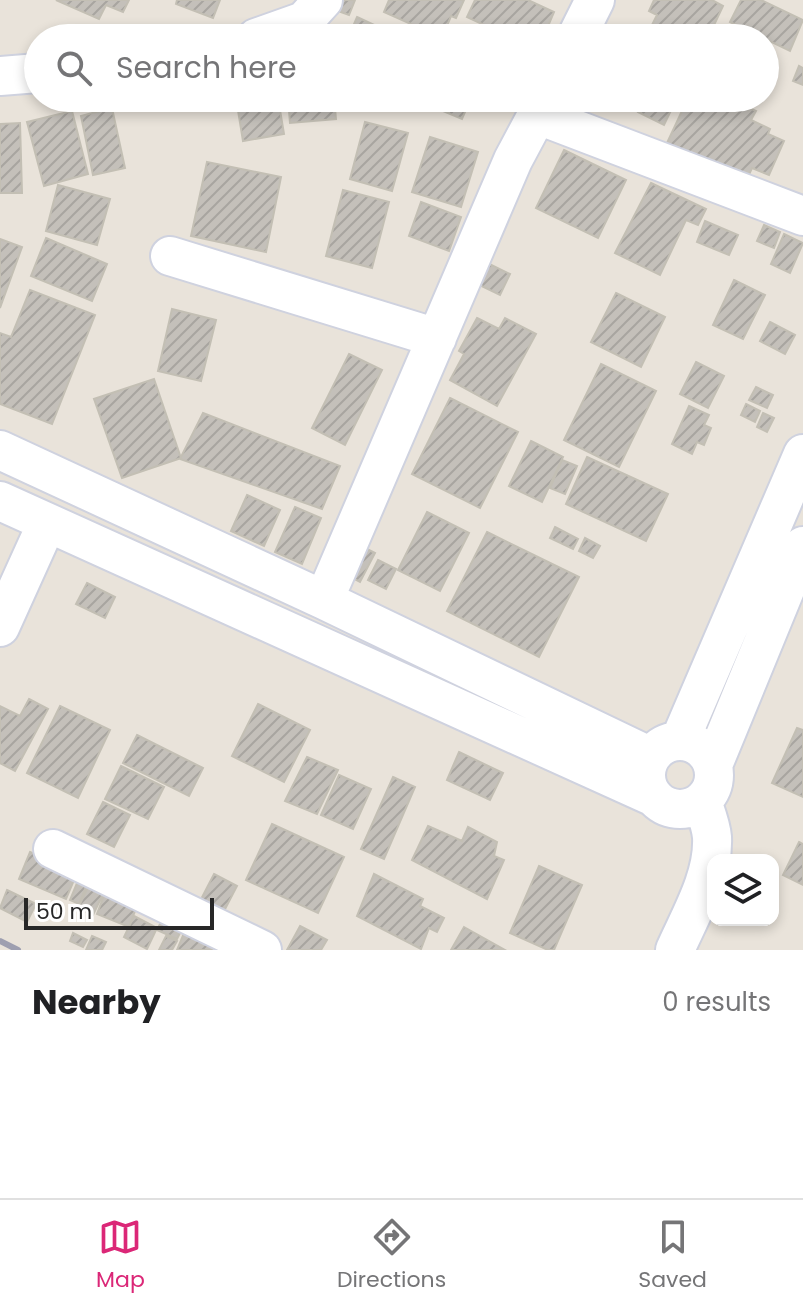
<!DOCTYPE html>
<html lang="en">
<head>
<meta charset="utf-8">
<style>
	:root { --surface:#fff; --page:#f2f2f2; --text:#202124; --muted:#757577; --line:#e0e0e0; --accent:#db2777 }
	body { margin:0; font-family:Poppins,sans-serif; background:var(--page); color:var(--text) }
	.controls { position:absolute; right:24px; bottom:24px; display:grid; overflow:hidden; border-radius:16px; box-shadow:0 4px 12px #0003 }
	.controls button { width:72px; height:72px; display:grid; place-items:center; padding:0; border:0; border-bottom:2px solid var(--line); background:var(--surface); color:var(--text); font:40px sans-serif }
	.scale { position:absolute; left:24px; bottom:20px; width:190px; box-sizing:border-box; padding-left:8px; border:4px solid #272727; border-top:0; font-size:22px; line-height:28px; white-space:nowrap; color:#272727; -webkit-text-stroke:6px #fff; paint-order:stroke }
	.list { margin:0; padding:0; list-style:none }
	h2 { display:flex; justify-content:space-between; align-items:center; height:104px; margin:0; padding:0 32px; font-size:34px }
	h2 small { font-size:26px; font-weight:400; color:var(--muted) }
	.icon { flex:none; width:44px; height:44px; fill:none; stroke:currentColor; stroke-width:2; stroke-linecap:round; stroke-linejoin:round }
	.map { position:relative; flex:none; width:803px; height:950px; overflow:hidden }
	.search { position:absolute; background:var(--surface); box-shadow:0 4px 12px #0003; left:24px; right:24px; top:24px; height:88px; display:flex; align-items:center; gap:20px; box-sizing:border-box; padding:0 28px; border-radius:44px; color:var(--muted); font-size:30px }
	.sheet { height:248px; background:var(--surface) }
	nav { display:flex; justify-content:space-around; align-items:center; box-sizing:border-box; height:112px; border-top:2px solid var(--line); background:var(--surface); font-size:22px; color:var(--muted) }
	nav a { display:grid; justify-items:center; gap:4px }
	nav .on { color:var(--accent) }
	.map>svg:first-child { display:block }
	.building { fill:url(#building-hatch); stroke:#c3bfb4; stroke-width:2 }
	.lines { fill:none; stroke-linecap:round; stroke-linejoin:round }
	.minor-casing { stroke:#cfd2df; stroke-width:42 }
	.minor { stroke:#fff; stroke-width:38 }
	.rail { stroke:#9e9fb0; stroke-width:6 }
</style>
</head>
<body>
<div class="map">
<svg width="803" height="950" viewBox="0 0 803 950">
	<defs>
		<pattern id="building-hatch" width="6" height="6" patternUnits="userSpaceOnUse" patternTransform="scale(2)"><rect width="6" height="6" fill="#c4c0ba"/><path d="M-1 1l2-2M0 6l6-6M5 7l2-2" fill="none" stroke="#a8a5a0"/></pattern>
	</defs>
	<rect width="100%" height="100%" fill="#e9e3da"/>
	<path class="building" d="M56 0H129L123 12 106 5 99 19Z
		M177 0H220L213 18 176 4Z
		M339 0H355L349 15 335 10Z
		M389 0H464L456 18 451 16 442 38 384 12Z
		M475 0H528L554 12 543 38H512L467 17Z
		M654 0H712L723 6 708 38H670L650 29 657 15 649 11Z
		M741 0H761L803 20 790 51 730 22Z
		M357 17 402 38H348Z
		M799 66 803 68V85L793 81Z
		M236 98H278L284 134 243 141Z
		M288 98H334L336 119 290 123Z
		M412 98H471L462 119Z
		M645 98H677L664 125 638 112Z
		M688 98H727L756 111 751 120 770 129 768 134 784 141 769 175 752 168 747 179 667 143Z
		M110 99 125 168 93 175 81 116 100 111 98 101Z
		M72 111 88 174 44 186 27 122Z
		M365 122 408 133 392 191 350 179Z
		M20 123 22 193H0V124Z
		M430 137 478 152 461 207 412 192Z
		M564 150 626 180 598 238 536 208Z
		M207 162 281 177 266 252 191 236Z
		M651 183 706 209 698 225 686 220 660 275 615 253Z
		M58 185 110 199 97 245 46 231Z
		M343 190 389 202 372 268 326 256Z
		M421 202 461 217 449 251 409 236Z
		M705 221 738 235 729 255 697 242Z
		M764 225 780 232 774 248 757 241Z
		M784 234 803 243 790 273 771 264Z
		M46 238 107 264 92 301 31 276Z
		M0 239 22 247 0 308Z
		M475 257 510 274 500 295 465 278Z
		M734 280 765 295 743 339 713 325Z
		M30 290 95 315 52 424 0 404V333L11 337Z
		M616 293 665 317 641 367 591 342Z
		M172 309 216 320 201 381 158 371Z
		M477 318 499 329 505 318 536 334 497 406 450 380 464 354 459 351Z
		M770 322 795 335 785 354 760 341Z
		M349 354 382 370 345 445 312 428Z
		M696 362 724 376 708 408 680 394Z
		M601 364 656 391 619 467 564 440Z
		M154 379 181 458 122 478 94 399Z
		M756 387 773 395 767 408 749 400Z
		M450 398 518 432 480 508 412 474Z
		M746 404 760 411 755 422 741 415Z
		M689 406 709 415 704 425 711 428 704 445 697 442 692 454 672 444Z
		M203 413 340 466 322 509 180 459Z
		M763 413 774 418 767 432 757 427Z
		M531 441 563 457 542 502 509 486Z
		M587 457 668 494 646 541 566 504Z
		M562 460 577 466 565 494 550 488Z
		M247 495 280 510 264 546 231 531Z
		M295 507 321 518 302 564 275 552Z
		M427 512 469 533 440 591 398 570Z
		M555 527 578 539 573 549 550 538Z
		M487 532 579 577 539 657 447 611Z
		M585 538 600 546 593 558 579 551Z
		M357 544 375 553 360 582 343 573Z
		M378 560 396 569 386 589 368 580Z
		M87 583 115 597 105 618 76 604Z
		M29 699 48 709 15 771 0 763V706L20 716Z
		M258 704 310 730 284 782 232 756Z
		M60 706 110 730 78 798 27 773Z
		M797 728 803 730V797L772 783Z
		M137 735 203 768 189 796 123 763Z
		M459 752 503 773 490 800 447 780Z
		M307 757 338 770 317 814 285 801Z
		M121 766 164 787 148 819 105 799Z
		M339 775 371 789 353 829 321 815Z
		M393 777 415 787 384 859 361 849Z
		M103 802 130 815 114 847 87 834Z
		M272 824 344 857 318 913 246 880Z
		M428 826 462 841 468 827 497 842 494 856 504 860 487 899 412 860Z
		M799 842 803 844V885L783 875Z
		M30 852 77 873 66 899 19 879Z
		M539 866 582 885 554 950H548L510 933Z
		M214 874 237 886 222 915 199 903Z
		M374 874 423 899 420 906 444 918 437 932 429 928 421 949 357 916Z
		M77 883 86 887 79 904 70 900Z
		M89 885 104 892 93 915 78 908Z
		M7 890 36 904 27 922 0 908Z
		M106 890 138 903 129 927 97 914Z
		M134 916 157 928 147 949 124 937Z
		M162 920 182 929 177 939 157 930Z
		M300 926 327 940 321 950H287Z
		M464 927 505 950H451Z
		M73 933 87 940 83 947 70 941Z
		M184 933 214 946 212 950H177Z
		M92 936 106 942 102 950H86Z
		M166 936 177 941 172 950H159Z"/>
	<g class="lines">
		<defs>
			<path id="minor" d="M256 38 304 21 323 0
				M576 38 595 0
				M0 76 38 73
				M538 115 803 216
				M170 256 437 338
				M0 450 324 600 651 757
				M0 501 654 797
				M324 600 513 160 546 98
				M0 627 47 523
				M680 740 803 454
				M646 775a34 34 0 1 1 68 0a34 34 0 1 1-68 0Z
				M713 765 803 546
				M53 849 262 950
				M675 950C690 916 714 876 712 837 711 825 706 813 702 801"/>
		</defs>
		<use href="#minor" class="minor-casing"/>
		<use href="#minor" class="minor"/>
		<path class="rail" d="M0 941 18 950"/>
	</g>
</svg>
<div class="controls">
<button><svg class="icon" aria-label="layers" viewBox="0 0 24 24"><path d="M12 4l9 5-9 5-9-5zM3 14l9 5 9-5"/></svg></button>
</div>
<div class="scale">50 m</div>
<div class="search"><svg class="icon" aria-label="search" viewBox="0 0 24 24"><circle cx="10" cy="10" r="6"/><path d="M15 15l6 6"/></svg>Search here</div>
</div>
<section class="sheet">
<h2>Nearby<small>0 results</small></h2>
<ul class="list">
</ul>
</section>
<nav>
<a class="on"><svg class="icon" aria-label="map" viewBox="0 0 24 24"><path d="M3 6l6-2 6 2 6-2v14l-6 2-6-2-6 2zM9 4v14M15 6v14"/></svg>Map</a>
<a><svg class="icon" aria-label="directions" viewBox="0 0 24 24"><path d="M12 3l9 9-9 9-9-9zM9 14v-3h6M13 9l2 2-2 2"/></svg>Directions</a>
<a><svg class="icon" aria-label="saved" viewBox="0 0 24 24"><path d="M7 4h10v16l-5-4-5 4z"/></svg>Saved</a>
</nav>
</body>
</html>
